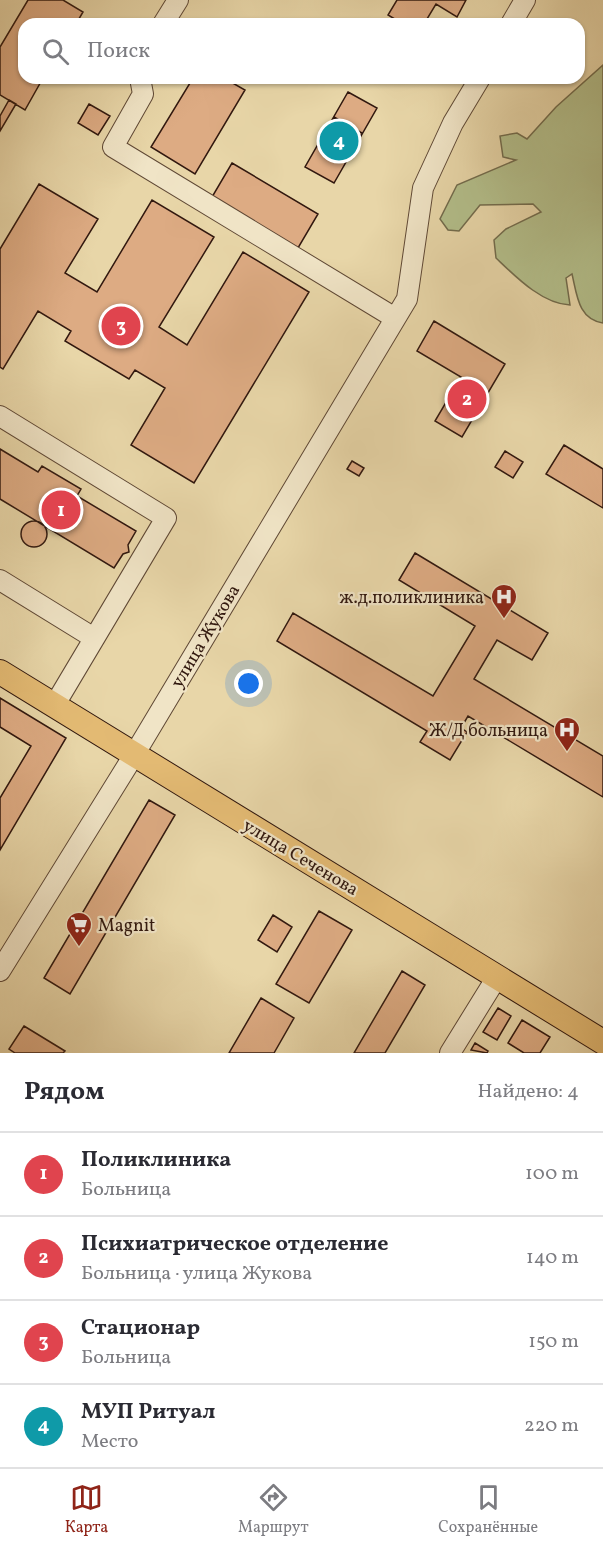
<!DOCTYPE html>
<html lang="ru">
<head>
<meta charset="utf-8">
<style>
	:root { --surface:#fff; --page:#f7f7f7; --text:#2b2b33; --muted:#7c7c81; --line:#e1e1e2; --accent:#8f2418 }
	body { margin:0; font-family:Vollkorn,serif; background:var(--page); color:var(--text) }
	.you { position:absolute; left:249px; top:684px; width:21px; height:21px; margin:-15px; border:4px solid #fff; border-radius:50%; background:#1a73e8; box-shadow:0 0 0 9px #1a73e833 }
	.badge { display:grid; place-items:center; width:39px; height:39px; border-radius:50%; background:var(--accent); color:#fff; font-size:20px; font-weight:700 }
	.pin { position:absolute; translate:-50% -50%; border:3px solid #fff; box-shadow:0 2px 6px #0006 }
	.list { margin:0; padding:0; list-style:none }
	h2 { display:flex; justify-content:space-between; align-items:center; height:78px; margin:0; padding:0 24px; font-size:26px }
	h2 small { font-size:20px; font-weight:400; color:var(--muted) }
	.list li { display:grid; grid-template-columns:39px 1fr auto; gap:18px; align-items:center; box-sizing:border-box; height:84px; padding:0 24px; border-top:2px solid var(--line) }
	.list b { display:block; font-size:22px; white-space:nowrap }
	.list p { margin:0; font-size:20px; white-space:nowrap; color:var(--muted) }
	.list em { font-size:20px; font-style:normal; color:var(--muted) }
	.icon { flex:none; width:33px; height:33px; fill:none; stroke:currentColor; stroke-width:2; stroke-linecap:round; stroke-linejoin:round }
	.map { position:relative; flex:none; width:603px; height:1053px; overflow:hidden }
	.search { position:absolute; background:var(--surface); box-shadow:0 2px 4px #0004; left:18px; right:18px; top:18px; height:66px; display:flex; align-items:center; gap:15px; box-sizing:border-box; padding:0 21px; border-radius:18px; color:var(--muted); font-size:22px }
	.sheet { height:414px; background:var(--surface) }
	nav { display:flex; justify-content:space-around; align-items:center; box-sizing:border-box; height:84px; border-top:2px solid var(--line); background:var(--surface); font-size:16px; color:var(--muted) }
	nav a { display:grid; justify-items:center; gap:3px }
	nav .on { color:var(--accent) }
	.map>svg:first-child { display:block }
	.green { fill:#b3be8a; stroke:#726b4c; stroke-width:1.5 }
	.building { fill:#ddab83; stroke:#31180f; stroke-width:1.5 }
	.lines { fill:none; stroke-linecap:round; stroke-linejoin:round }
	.minor-casing { stroke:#5f4835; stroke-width:22 }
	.major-casing { stroke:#31180f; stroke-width:26 }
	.minor { stroke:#f0e4c6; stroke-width:20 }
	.major { stroke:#e4bb74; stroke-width:24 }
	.labels { text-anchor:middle; stroke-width:4.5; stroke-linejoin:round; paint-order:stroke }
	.poi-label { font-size:18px; fill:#31180f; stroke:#f0e4c6; text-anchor:end }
	.street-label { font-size:18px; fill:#31180f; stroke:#f0e4c6 }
</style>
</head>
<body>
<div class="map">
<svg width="603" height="1053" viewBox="0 0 603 1053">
	<rect width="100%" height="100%" fill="#e8d6a8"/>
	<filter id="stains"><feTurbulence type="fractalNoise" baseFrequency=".00333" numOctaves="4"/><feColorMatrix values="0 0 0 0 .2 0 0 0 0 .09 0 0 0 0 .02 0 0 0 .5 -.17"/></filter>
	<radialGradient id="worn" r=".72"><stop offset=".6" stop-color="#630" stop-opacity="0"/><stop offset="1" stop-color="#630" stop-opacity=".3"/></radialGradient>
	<path class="green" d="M603 65V323C578 319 577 295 572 274L566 278 570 305C542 304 515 276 496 258L494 240 506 229 541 212 533 204 480 205 459 231 448 230 440 219 457 185 516 160 503 157 500 136 517 133 527 139 556 107Z"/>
	<path class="building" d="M28 0H63L83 12 76 24H24V78H43L25 110 0 95V47Z
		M397 0H466L457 17 436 4 424 24H403L388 15Z
		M193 78H224L245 90 195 174 151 147Z
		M348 92 377 108 334 183 305 167Z
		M9 100 16 104 0 131V116Z
		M89 104 110 116 98 135 78 123Z
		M334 117 362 133 354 148 325 132Z
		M232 163 318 214 298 248 212 197Z
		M39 184 98 219 65 273 97 292 152 200 214 237 159 327 187 345 243 252 309 292 194 483 131 445 165 388 135 370 129 379 65 341 71 331 38 311 3 369 0 367V249Z
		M434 321 505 364 462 437 435 421 461 377 417 351Z
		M564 445 603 469V508L546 474Z
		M0 449 38 472 42 466 81 489 77 496 136 531 128 545 129 552 123 554 114 568 0 499Z
		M505 451 523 462 513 478 495 467Z
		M352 461 364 468 359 476 347 469Z
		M21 534a13 13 0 1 1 26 0a13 13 0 1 1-26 0Z
		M415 553 548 633 532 660 497 640 474 679 603 756V797L468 716 461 728 467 732 450 760 420 742 427 731 277 641 293 613 433 696 475 626 399 580Z
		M0 698 66 738 0 850V798L31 746 0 727Z
		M149 800 175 815 70 994 44 978Z
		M319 911 352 930 309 1003 276 984Z
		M273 915 292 927 277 952 258 940Z
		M402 971 425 985 385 1053H354Z
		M261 998 294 1018 274 1053H229Z
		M498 1008 511 1016 497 1040 483 1032Z
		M522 1020 550 1037 540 1053H524L508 1043Z
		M24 1026 65 1051 63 1053H15L9 1049Z
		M475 1043 488 1051 487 1053 471 1050Z"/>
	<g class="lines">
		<defs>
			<path id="minor" d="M163 24 178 0
				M511 24 525 0
				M140 78 143 94 113 147 395 318
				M0 416 166 518 54 706
				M0 580 94 638
				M0 971 134 755 407 299 423 188 453 123 480 78
				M450 1053 497 977"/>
			<path id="major" d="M0 672 603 1042"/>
		</defs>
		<use href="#minor" class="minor-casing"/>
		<use href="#major" class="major-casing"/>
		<use href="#minor" class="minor"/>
		<use href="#major" class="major"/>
	</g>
	<defs>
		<symbol id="hospital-pin" viewBox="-11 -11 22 30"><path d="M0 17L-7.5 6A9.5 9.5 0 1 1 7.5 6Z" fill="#8f2418" stroke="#f0e4c6"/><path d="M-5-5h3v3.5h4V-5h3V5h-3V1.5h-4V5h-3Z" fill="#fff"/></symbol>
		<symbol id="supermarket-pin" viewBox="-11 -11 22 30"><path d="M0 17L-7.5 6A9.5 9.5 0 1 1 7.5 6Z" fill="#8f2418" stroke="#f0e4c6"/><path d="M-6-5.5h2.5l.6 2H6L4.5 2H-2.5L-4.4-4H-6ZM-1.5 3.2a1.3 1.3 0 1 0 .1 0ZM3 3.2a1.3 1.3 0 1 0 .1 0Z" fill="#fff"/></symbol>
	</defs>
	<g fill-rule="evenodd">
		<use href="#hospital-pin" x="489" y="582" width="30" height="40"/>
		<use href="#hospital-pin" x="552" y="715" width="30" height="40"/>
		<use href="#supermarket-pin" x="64" y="910" width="30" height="40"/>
	</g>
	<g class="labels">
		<g class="poi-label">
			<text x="484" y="603">ж.д.поликлиника</text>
			<text x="548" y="736">Ж/Д больница</text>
			<text x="98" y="931" text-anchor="start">Magnit</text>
		</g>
		<g class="street-label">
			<text transform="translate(205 636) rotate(-59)" y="6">улица Жукова</text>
			<text transform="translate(301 857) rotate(31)" y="6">улица Сеченова</text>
		</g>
	</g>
	<rect width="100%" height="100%" filter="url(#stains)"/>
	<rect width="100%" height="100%" fill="url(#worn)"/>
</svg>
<div class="you"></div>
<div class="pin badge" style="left:61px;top:510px;background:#e0444e">1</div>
<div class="pin badge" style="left:467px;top:399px;background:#e0444e">2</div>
<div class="pin badge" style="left:121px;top:326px;background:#e0444e">3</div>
<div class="pin badge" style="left:339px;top:141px;background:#0f9aa8">4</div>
<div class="search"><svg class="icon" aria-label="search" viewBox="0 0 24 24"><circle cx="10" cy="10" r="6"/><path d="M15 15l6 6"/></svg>Поиск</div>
</div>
<section class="sheet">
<h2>Рядом<small>Найдено: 4</small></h2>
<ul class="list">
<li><span class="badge" style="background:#e0444e">1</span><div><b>Поликлиника</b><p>Больница</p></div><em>100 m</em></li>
<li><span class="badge" style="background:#e0444e">2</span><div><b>Психиатрическое отделение</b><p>Больница · улица Жукова</p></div><em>140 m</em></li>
<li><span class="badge" style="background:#e0444e">3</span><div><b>Стационар</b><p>Больница</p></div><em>150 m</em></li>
<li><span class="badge" style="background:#0f9aa8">4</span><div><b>МУП Ритуал</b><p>Место</p></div><em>220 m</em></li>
</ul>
</section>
<nav>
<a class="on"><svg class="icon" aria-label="map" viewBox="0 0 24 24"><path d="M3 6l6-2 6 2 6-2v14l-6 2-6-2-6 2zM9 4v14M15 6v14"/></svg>Карта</a>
<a><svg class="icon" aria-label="directions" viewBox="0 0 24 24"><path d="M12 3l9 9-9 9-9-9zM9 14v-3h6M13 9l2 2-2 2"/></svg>Маршрут</a>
<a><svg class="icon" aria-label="saved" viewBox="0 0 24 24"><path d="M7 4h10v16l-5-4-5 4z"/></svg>Сохранённые</a>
</nav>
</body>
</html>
